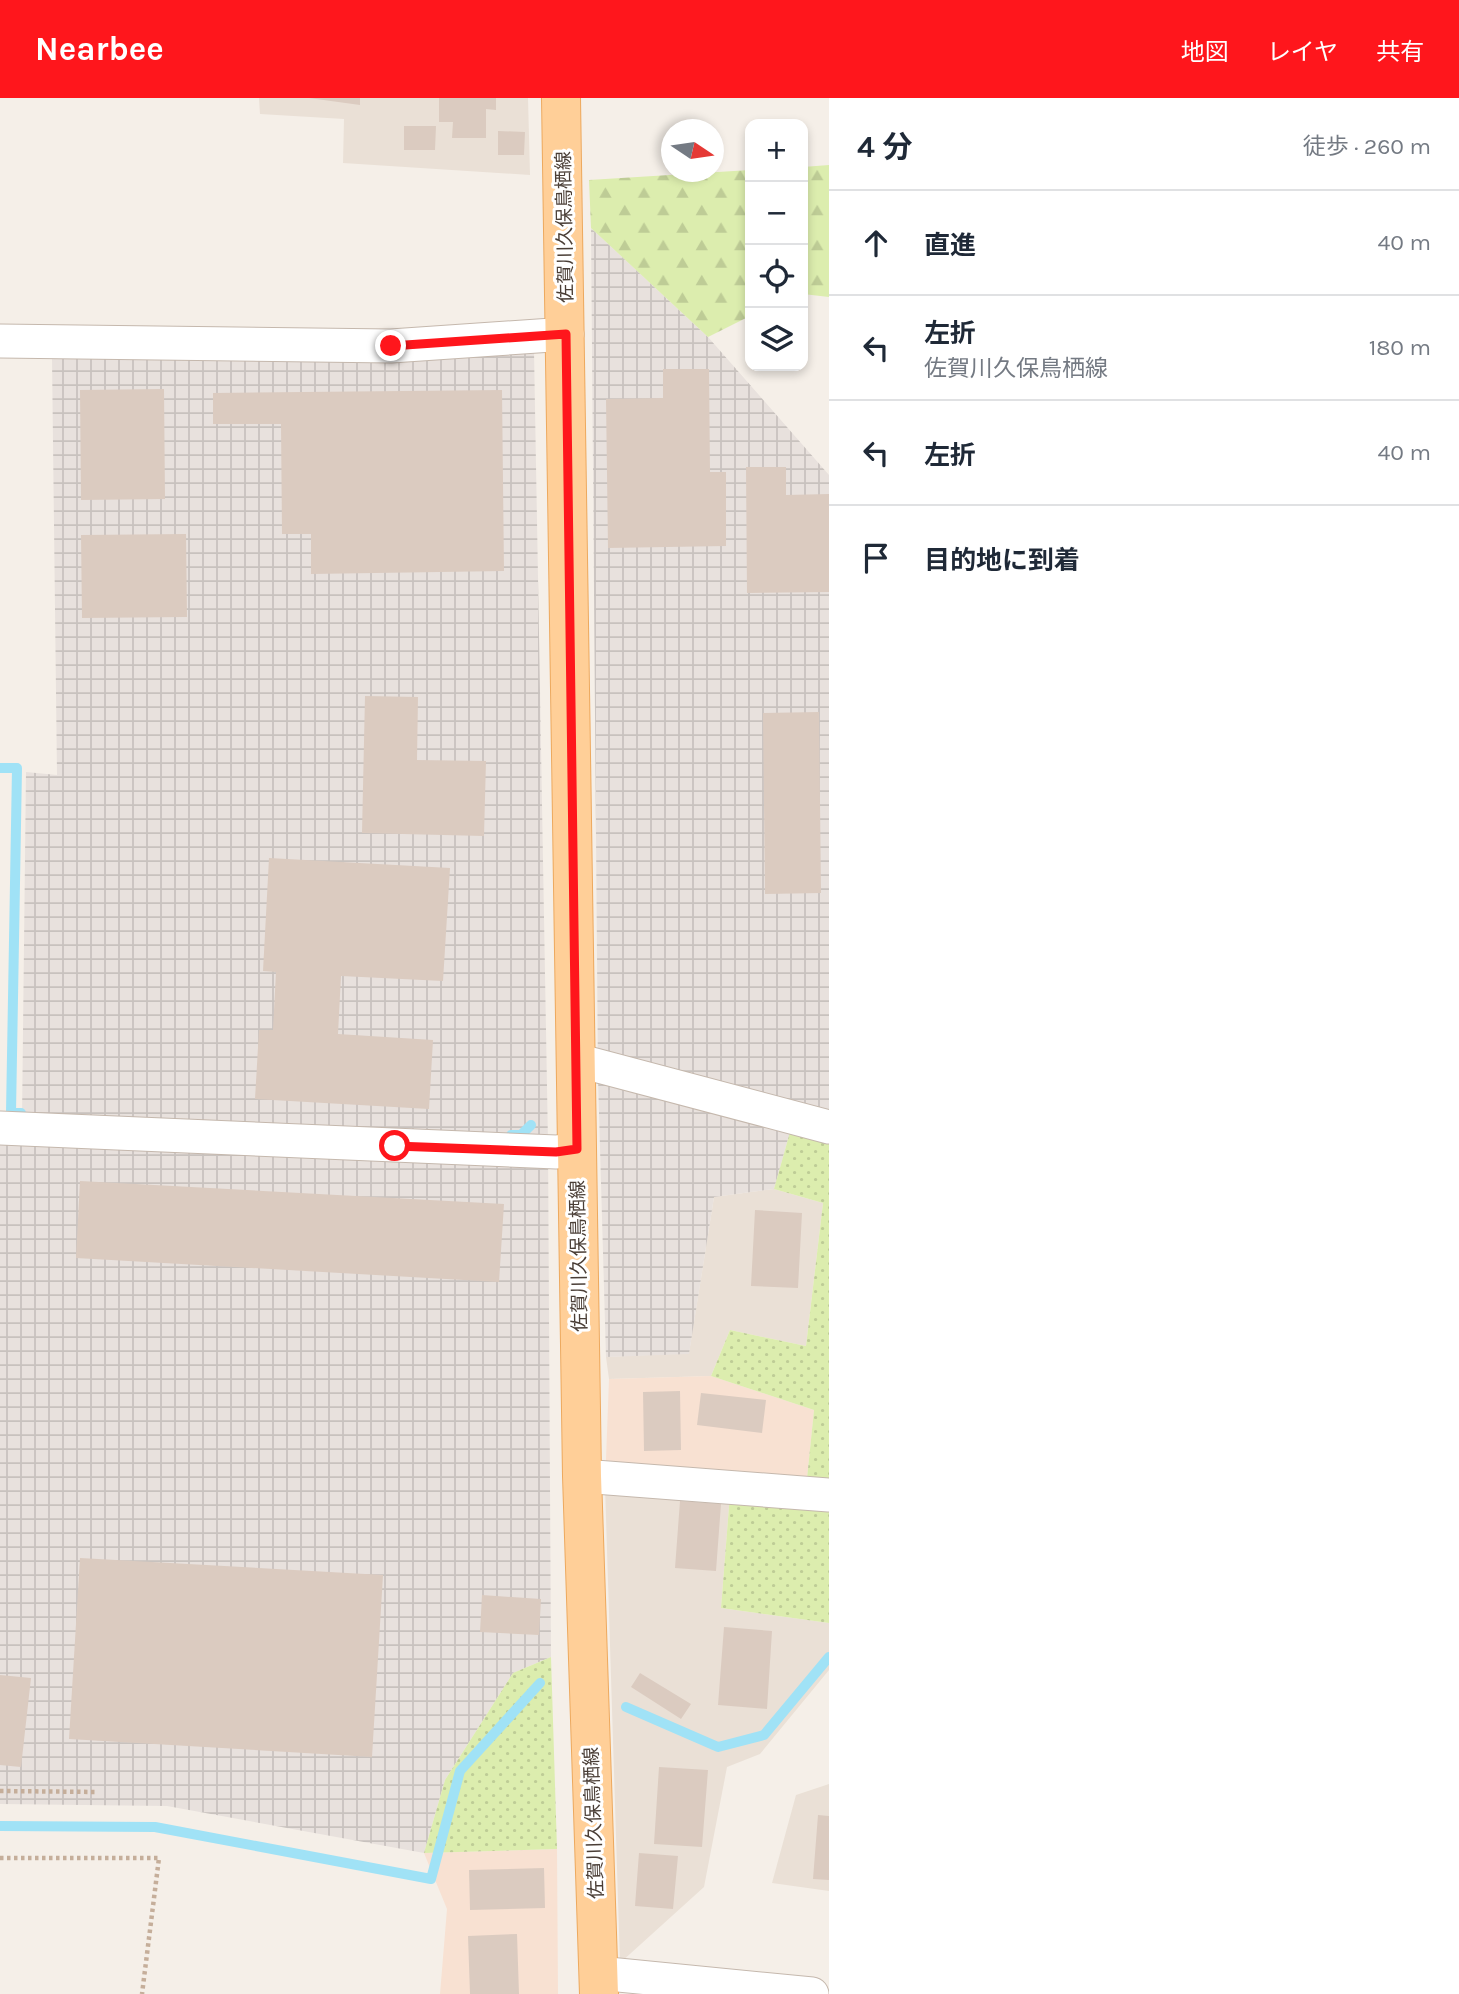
<!DOCTYPE html>
<html lang="ja">
<head>
<meta charset="utf-8">
<style>
	:root { --surface:#fff; --page:#f6f6f7; --text:#1f2937; --muted:#747a83; --line:#e0e1e3; --accent:#ff161c }
	body { margin:0; font-family:Karla,"Noto Sans JP",sans-serif; background:var(--page); color:var(--text) }
	.controls { position:absolute; right:21px; top:21px; display:grid; overflow:hidden; border-radius:14px; box-shadow:0 4px 10px #0003 }
	.controls button { width:63px; height:63px; display:grid; place-items:center; padding:0; border:0; border-bottom:2px solid var(--line); background:var(--surface); color:var(--text); font:35px sans-serif }
	.compass { position:absolute; left:661px; top:21px; width:63px; height:63px; border-radius:50%; background:var(--surface); box-shadow:0 4px 10px #0003; rotate:103deg }
	.stop { position:absolute; width:21px; height:21px; margin:-16px; border:5px solid #ff161c; border-radius:50%; background:#fff }
	.stop.end { background:#ff161c; border-color:#fff; box-shadow:0 2px 7px #0008 }
	.list { margin:0; padding:0; list-style:none }
	h2 { display:flex; justify-content:space-between; align-items:center; height:91px; margin:0; padding:0 28px; font-size:30px }
	h2 small { font-size:23px; font-weight:400; color:var(--muted) }
	.list li { display:grid; grid-template-columns:46px 1fr auto; gap:21px; align-items:center; box-sizing:border-box; height:105px; padding:0 28px; border-top:2px solid var(--line) }
	.list b { display:block; font-size:26px; white-space:nowrap }
	.list p { margin:0; font-size:23px; white-space:nowrap; color:var(--muted) }
	.list em { font-size:23px; font-style:normal; color:var(--muted) }
	.icon { flex:none; width:38px; height:38px; fill:none; stroke:currentColor; stroke-width:2; stroke-linecap:round; stroke-linejoin:round }
	.map { position:relative; flex:none; width:829px; height:1896px; overflow:hidden }
	header { display:flex; align-items:center; gap:42px; box-sizing:border-box; height:98px; padding:0 35px; background:var(--accent); color:#fff }
	header strong { font-size:33px }
	nav { display:flex; gap:38px; margin-inline-start:auto; font-size:24px }
	main { display:flex }
	aside { flex:1; background:var(--surface) }
	.map>svg:first-child { display:block }
	.residential { fill:#eae0d6 }
	.commercial { fill:#f8e1d2 }
	.industrial { fill:url(#industrial-grid) }
	.grass { fill:url(#grass-dots) }
	.forest { fill:url(#forest-firs) }
	.lines { fill:none; stroke-linecap:round; stroke-linejoin:round }
	.stream { stroke:#a0e2f6; stroke-width:10 }
	.building { fill:#dbcbc0 }
	.minor-casing { stroke:#c5b8ad; stroke-width:35 }
	.primary-casing { stroke:#eda95e; stroke-width:40 }
	.path { stroke:#c5ae9a; stroke-width:4.5; stroke-dasharray:3.5 3.5; stroke-linecap:butt }
	.minor { stroke:#fff; stroke-width:33 }
	.primary { stroke:#ffcf98; stroke-width:38 }
	.route { stroke:#ff161c; stroke-width:9 }
	.labels { text-anchor:middle; stroke-width:6; stroke-linejoin:round; paint-order:stroke }
	.street-label { font-size:19px; fill:#4a3e36; stroke:#fff }
</style>
</head>
<body>
<header>
<strong>Nearbee</strong>
<nav><a>地図</a><a>レイヤ</a><a>共有</a></nav>
</header>
<main>
<div class="map">
<svg width="829" height="1896" viewBox="0 0 829 1896">
	<defs>
		<pattern id="industrial-grid" width="8" height="8" patternUnits="userSpaceOnUse" patternTransform="scale(1.75)"><rect width="8" height="8" fill="#e8e1dd"/><path d="M0 4h8M4 0v8" fill="none" stroke="#c8c2be"/></pattern>
		<pattern id="grass-dots" width="8" height="8" patternUnits="userSpaceOnUse" patternTransform="scale(1.75)"><rect width="8" height="8" fill="#dcedae"/><path d="M2 2h.1M6 6h.1" fill="none" stroke="#becc96" stroke-width="1.8" stroke-linecap="round"/></pattern>
		<pattern id="forest-firs" width="22" height="20" patternUnits="userSpaceOnUse" patternTransform="scale(1.75)"><rect width="22" height="20" fill="#dcedae"/><path d="M5 1l3.5 6h-7zM16 11l3.5 6h-7z" fill="#becc96"/></pattern>
	</defs>
	<rect width="100%" height="100%" fill="#f5efe8"/>
	<path class="residential" d="M259 0H528L530 77 343 65 344 21 260 16Z
		M774 1091 823 1105 806 1248 730 1232 711 1278 609 1281 606 1259 689 1255 714 1099Z
		M605 1388 730 1396 721 1510 829 1525V1572L760 1656 727 1669 704 1789 620 1865Z
		M829 1686V1793L772 1785 796 1697Z"/>
	<path class="commercial" d="M711 1278 814 1312 805 1400 605 1388 609 1281Z
		M557 1751 558 1896H440L447 1811 424 1755Z"/>
	<path class="industrial" d="M591 130 708 239 829 377V1037L792 1027 774 1091 714 1099 689 1256 606 1259 598 980Z
		M534 253 548 1045 551 1559 513 1575 445 1682 424 1755 167 1708 0 1706V1022L22 1021 26 674 57 677 52 260Z"/>
	<path class="grass" d="M792 1027 829 1037V1525L721 1510 730 1396 805 1400 814 1312 711 1278 730 1232 806 1248 823 1105 774 1091Z
		M551 1559 557 1751 424 1755 445 1682 513 1575Z"/>
	<path class="forest" d="M829 67V199L803 196V69Z
		M750 72V218L708 239 591 130 589 82Z"/>
	<g class="lines">
		<path class="stream" d="M0 670H17L11 1015H21
			M511 1037H521L531 1027
			M626 1609 718 1649 764 1637 829 1559
			M0 1728 155 1729 431 1781 460 1673 540 1585"/>
	</g>
	<path class="building" d="M309 0H360V7Z
		M439 0H496V12L486 11V40H452L453 24H439Z
		M404 28H436L435 52H404Z
		M498 33 525 34 524 57H498Z
		M663 271H709L710 374H726V448L608 450 606 301 663 300Z
		M164 291 165 401 81 402 80 292Z
		M502 292 504 473 311 476V436H282L281 326H213V295Z
		M746 369H786V397L829 396V494L747 495Z
		M186 436 187 519 82 520 81 437Z
		M365 598 418 599 417 662 486 663 484 738 362 735Z
		M819 614 821 795 765 796 763 615Z
		M269 760 450 770 443 883 341 878 338 936 433 942 429 1011 255 1001 259 932H273L276 874 263 873Z
		M80 1083 504 1106 499 1184 76 1160Z
		M755 1112 802 1115 798 1190 751 1188Z
		M680 1293 681 1352 644 1353 643 1294Z
		M701 1295 766 1302 762 1335 697 1327Z
		M680 1403 721 1406 716 1473 675 1470Z
		M80 1460 383 1477 372 1659 69 1641Z
		M482 1497 541 1501 539 1537 480 1534Z
		M724 1529 772 1533 767 1611 718 1607Z
		M640 1575 691 1606 681 1621 631 1589Z
		M0 1577 31 1580 21 1669 0 1667Z
		M659 1669 708 1672 702 1749 654 1746Z
		M818 1717 829 1718V1782L813 1781Z
		M639 1755 678 1758 673 1811 635 1808Z
		M544 1770 545 1810 470 1812 469 1772Z
		M517 1836 519 1896H470L468 1838Z"/>
	<g class="lines">
		<defs>
			<path id="minor" d="M0 243 391 248 567 236
				M576 962 829 1029
				M0 1030 556 1054 577 1051
				M582 1378 829 1397
				M598 1875 812 1896"/>
			<path id="primary" d="M561 0 582 1378 599 1896"/>
		</defs>
		<use href="#minor" class="minor-casing"/>
		<use href="#primary" class="primary-casing"/>
		<path class="path" d="M0 1693 98 1694
			M0 1760H159L142 1896"/>
		<use href="#minor" class="minor"/>
		<use href="#primary" class="primary"/>
	</g>
	<g class="lines">
		<path class="route" d="M391 248 566 236 577 1051 556 1054 395 1048"/>
	</g>
	<g class="labels">
		<g class="street-label">
			<text transform="translate(564 129) rotate(-91)" y="7">佐賀川久保鳥栖線</text>
			<text transform="translate(578 1158) rotate(-91)" y="7">佐賀川久保鳥栖線</text>
			<text transform="translate(593 1725) rotate(-92)" y="7">佐賀川久保鳥栖線</text>
		</g>
	</g>
</svg>
<div class="controls">
<button>+</button>
<button>−</button>
<button><svg class="icon" aria-label="locate" viewBox="0 0 24 24"><circle cx="12" cy="12" r="6"/><path d="M12 2v4M12 18v4M2 12h4M18 12h4"/></svg></button>
<button><svg class="icon" aria-label="layers" viewBox="0 0 24 24"><path d="M12 4l9 5-9 5-9-5zM3 14l9 5 9-5"/></svg></button>
</div>
<svg class="compass" viewBox="-18 -18 36 36"><path d="M0-13l5 13h-10z" fill="#e53935"/><path d="M0 13l5-13h-10z" fill="#747a83"/></svg>
<div class="stop" style="left:395px;top:1048px"></div>
<div class="stop end" style="left:391px;top:248px"></div>
</div>
<aside>
<h2>4 分<small>徒歩 · 260 m</small></h2>
<ul class="list">
<li><svg class="icon" aria-label="ahead" viewBox="0 0 24 24"><path d="M12 20V5M6 11l6-6 6 6"/></svg><div><b>直進</b></div><em>40 m</em></li>
<li><svg class="icon" aria-label="left" viewBox="0 0 24 24"><path d="M17 20v-9H6M10 6l-5 5 5 5"/></svg><div><b>左折</b><p>佐賀川久保鳥栖線</p></div><em>180 m</em></li>
<li><svg class="icon" aria-label="left" viewBox="0 0 24 24"><path d="M17 20v-9H6M10 6l-5 5 5 5"/></svg><div><b>左折</b></div><em>40 m</em></li>
<li><svg class="icon" aria-label="arrive" viewBox="0 0 24 24"><path d="M6 21V4h12l-3 4 3 4H6"/></svg><div><b>目的地に到着</b></div></li>
</ul>
</aside>
</main>
</body>
</html>
